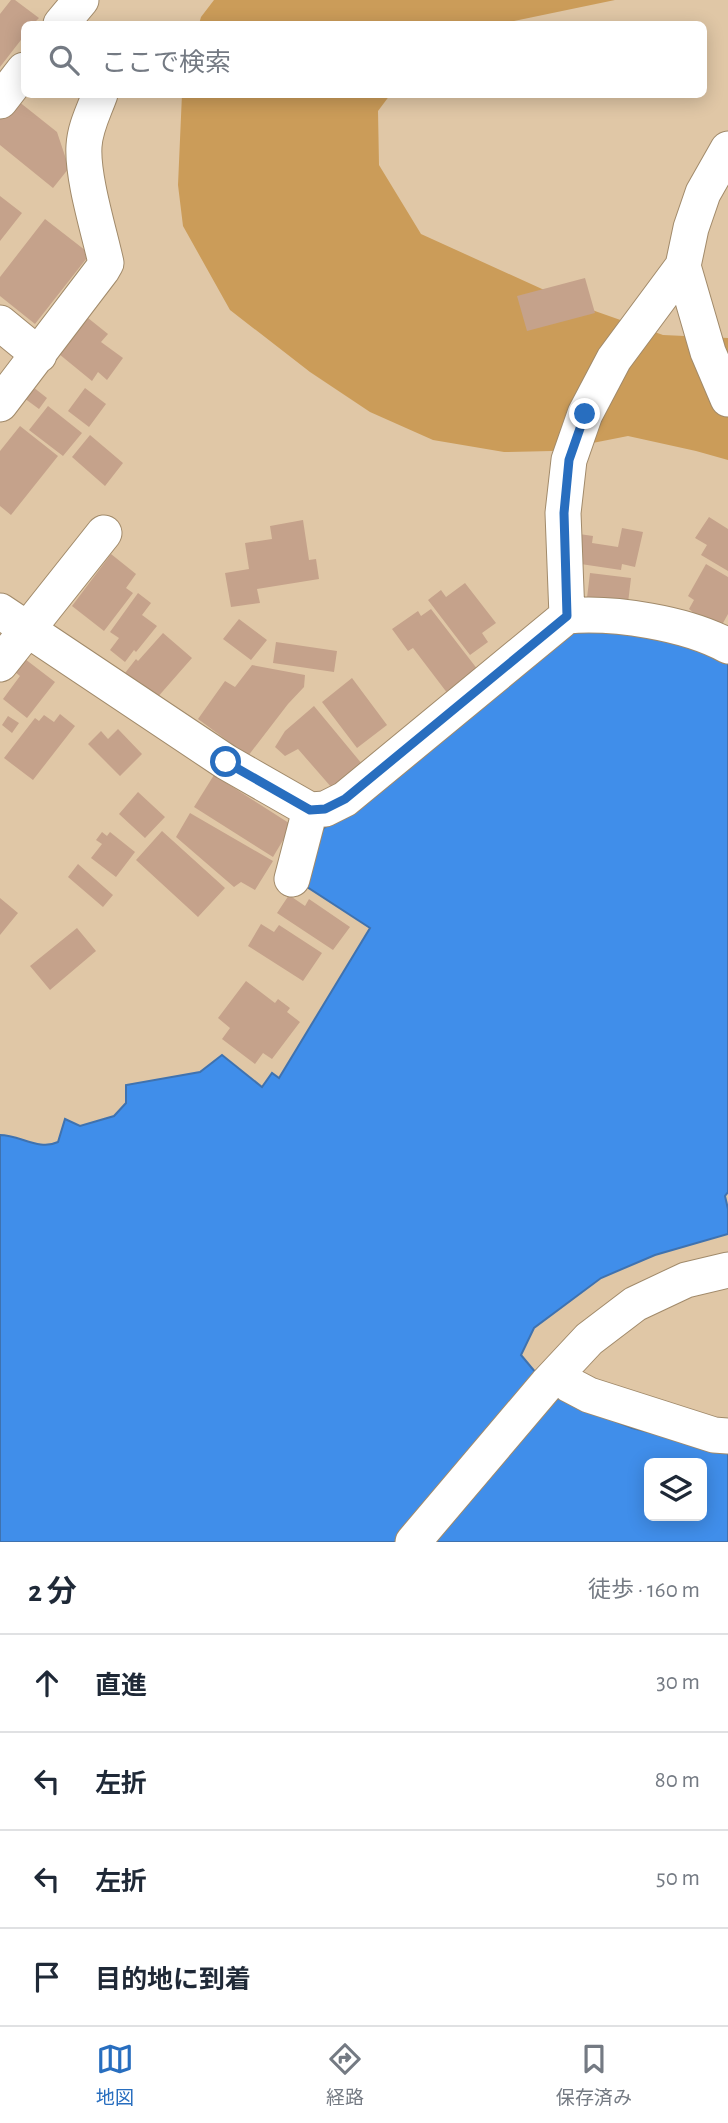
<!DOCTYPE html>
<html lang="ja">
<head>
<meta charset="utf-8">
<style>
	:root { --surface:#fff; --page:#f2f2f3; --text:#1f2937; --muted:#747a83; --line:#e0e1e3; --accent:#286ebf }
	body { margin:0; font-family:"Alegreya Sans","Noto Sans JP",sans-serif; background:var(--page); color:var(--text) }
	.controls { position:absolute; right:21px; bottom:21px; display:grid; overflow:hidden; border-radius:10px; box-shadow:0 4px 18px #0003 }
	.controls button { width:63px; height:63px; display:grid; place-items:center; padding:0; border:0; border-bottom:2px solid var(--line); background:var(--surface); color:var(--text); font:35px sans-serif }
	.stop { position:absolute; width:21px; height:21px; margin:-16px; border:5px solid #286ebf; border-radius:50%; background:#fff }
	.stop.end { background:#286ebf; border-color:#fff; box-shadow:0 2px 7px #0008 }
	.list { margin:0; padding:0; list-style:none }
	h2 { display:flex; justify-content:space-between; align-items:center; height:91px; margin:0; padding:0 28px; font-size:30px }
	h2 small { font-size:23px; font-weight:400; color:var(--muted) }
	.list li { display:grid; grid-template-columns:46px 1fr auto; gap:21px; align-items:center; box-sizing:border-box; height:98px; padding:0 28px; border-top:2px solid var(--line) }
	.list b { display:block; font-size:26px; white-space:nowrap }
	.list em { font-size:23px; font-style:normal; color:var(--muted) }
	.icon { flex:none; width:38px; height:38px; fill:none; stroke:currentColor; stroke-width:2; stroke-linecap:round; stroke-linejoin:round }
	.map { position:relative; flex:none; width:728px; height:1542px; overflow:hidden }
	.search { position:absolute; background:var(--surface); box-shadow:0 4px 18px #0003; left:21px; right:21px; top:21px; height:77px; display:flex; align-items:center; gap:18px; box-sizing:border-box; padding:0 24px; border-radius:10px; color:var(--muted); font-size:26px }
	.sheet { height:483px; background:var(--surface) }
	nav { display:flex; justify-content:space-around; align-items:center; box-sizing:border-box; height:98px; border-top:2px solid var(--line); background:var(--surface); font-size:19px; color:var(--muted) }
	nav a { display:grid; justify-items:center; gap:4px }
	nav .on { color:var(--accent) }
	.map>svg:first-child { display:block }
	.green { fill:#cb9c59 }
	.water { fill:#408eea; stroke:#3f72af; stroke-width:2; fill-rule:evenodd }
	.building { fill:#c5a28b }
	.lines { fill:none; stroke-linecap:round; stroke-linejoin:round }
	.minor-casing { stroke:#a18a6a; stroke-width:37 }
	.minor { stroke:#fff; stroke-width:35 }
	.route { stroke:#286ebf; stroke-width:9 }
</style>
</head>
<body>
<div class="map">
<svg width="728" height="1542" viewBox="0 0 728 1542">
	<rect width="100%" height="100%" fill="#e0c7a6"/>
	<path class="green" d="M214 0H615L499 24H199L201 17Z
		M182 94 390 95 378 111 379 165 421 234 575 304 663 335 728 338V460L696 451 628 436 552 451 504 452 433 440 370 412 310 372 230 310 183 226 178 185Z"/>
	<path class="water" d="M577 624 661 637 728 661V1192L725 1196 728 1209V1234L655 1255 601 1278 534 1328 521 1355 556 1397 632 1428 728 1451V1542H0V1135C20 1135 39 1151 58 1142L65 1119 80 1126 114 1116 126 1103V1085L200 1072 222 1055 262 1087 272 1073 279 1078 370 928 301 883 313 837ZM649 1463H702V1516H649Z"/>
	<path class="building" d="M11 0H15L39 18 33 24H24V36L0 67V14Z
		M13 97 57 132 69 168 53 188 0 145V113Z
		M0 196 22 213 0 241Z
		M45 219 90 254 35 324 0 296V277Z
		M585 278 595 313 527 331 517 296Z
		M88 318 108 334 101 342 123 358 107 380 98 372 92 381 59 354Z
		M33 387 47 398 39 409 24 398Z
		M85 388 106 404 89 427 68 411Z
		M48 406 82 433 63 456 29 430Z
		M20 426 58 456 11 515 0 506V451Z
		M90 435 123 463 105 486 72 457Z
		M709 517 728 529V571L701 555 707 545 695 538Z
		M303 520 309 560 316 559 319 579 257 589 260 603 231 607 225 573 249 569 245 543 272 539 270 526Z
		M622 528 643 532 635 567 622 564 621 570 574 563 579 534 593 536 592 543 618 547Z
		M111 554 136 574 126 588 133 593 104 631 72 606Z
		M706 564 728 577V614L718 632 689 609 694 600 688 596Z
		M590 573 631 578 628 603 587 598Z
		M465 583 496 623 482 633 488 642 470 655 428 600 441 590 446 597Z
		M138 593 151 603 142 615 157 626 136 652 134 650 125 662 110 650 119 638 110 632Z
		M431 609 478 670 448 694 413 648 408 651 392 629 418 611 421 616Z
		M239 619 267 640 251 660 223 639Z
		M163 633 192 658 156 699 125 673 136 659 138 661Z
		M276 642 337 651 334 672 273 663Z
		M25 659 55 682 27 718 3 699 20 676 15 672Z
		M252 665 305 675 304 687 288 704 248 756 198 719 225 681 235 687Z
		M352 678 387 725 357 748 322 702Z
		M314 706 362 764 332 788 298 749 285 756 275 747 285 731Z
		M60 714 75 726 33 780 4 758 35 718 39 721 44 715 54 722Z
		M8 716 19 723 12 733 2 725Z
		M118 729 142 754 120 776 88 744 101 731 108 739Z
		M214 775 292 825 273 857 194 807Z
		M138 792 165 817 145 838 119 814Z
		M190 813 273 861 255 890 241 882 234 887 176 837Z
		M162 831 225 888 198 917 136 860Z
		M102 832 107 836 110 832 135 852 116 877 91 858 102 844 96 840Z
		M78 864 113 895 103 907 68 877Z
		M289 895 305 906 309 899 350 927 333 950 277 913Z
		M0 898 18 913 0 935Z
		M261 924 274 932 279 925 322 953 303 981 248 946Z
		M77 928 96 951 50 990 30 966Z
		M246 981 275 1003 278 999 290 1008 287 1012 300 1022 272 1059 263 1053 255 1064 222 1039 230 1028 218 1018Z"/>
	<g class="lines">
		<defs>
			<path id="minor" d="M61 24 81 0
				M0 101 24 70
				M728 149 703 193 691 228 683 266 708 352 728 399
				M0 323 39 355
				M0 404 102 270 106 263C99 231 82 177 84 146 85 127 94 111 100 94
				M0 611 226 762 310 810 325 809 345 799 567 616C615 612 686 623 728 646
				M567 616 563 513 569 460 585 414 614 359 683 266
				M0 664 104 533
				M292 879 310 810
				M558 1374 570 1385 589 1395 714 1435 728 1436
				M413 1542 547 1384 589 1339 635 1304 686 1280 728 1270"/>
		</defs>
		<use href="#minor" class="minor-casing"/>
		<use href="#minor" class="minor"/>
	</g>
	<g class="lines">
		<path class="route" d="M226 762 310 810 325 809 345 799 567 616 564 513 569 460 585 414"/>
	</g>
</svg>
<div class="controls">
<button><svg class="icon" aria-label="layers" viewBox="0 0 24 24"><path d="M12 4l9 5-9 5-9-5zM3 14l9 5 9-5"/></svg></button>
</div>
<div class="stop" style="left:226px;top:762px"></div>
<div class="stop end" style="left:585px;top:414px"></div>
<div class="search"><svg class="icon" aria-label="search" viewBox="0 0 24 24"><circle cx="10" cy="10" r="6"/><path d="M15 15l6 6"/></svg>ここで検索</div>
</div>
<section class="sheet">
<h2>2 分<small>徒歩 · 160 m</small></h2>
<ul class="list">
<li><svg class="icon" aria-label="ahead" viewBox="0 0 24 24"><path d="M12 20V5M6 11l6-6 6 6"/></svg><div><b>直進</b></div><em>30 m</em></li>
<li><svg class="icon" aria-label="left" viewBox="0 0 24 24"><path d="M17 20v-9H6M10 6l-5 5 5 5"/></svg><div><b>左折</b></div><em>80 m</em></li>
<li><svg class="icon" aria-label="left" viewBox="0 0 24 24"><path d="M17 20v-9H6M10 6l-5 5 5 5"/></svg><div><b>左折</b></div><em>50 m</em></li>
<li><svg class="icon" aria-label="arrive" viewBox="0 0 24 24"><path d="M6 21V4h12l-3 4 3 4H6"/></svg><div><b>目的地に到着</b></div></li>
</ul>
</section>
<nav>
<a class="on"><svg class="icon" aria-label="map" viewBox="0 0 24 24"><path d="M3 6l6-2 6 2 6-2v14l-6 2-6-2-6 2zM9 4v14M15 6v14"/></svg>地図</a>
<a><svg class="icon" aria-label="directions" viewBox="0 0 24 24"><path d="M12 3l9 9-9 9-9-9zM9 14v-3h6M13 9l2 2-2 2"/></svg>経路</a>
<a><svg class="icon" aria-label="saved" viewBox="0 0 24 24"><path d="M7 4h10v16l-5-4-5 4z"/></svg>保存済み</a>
</nav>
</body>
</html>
